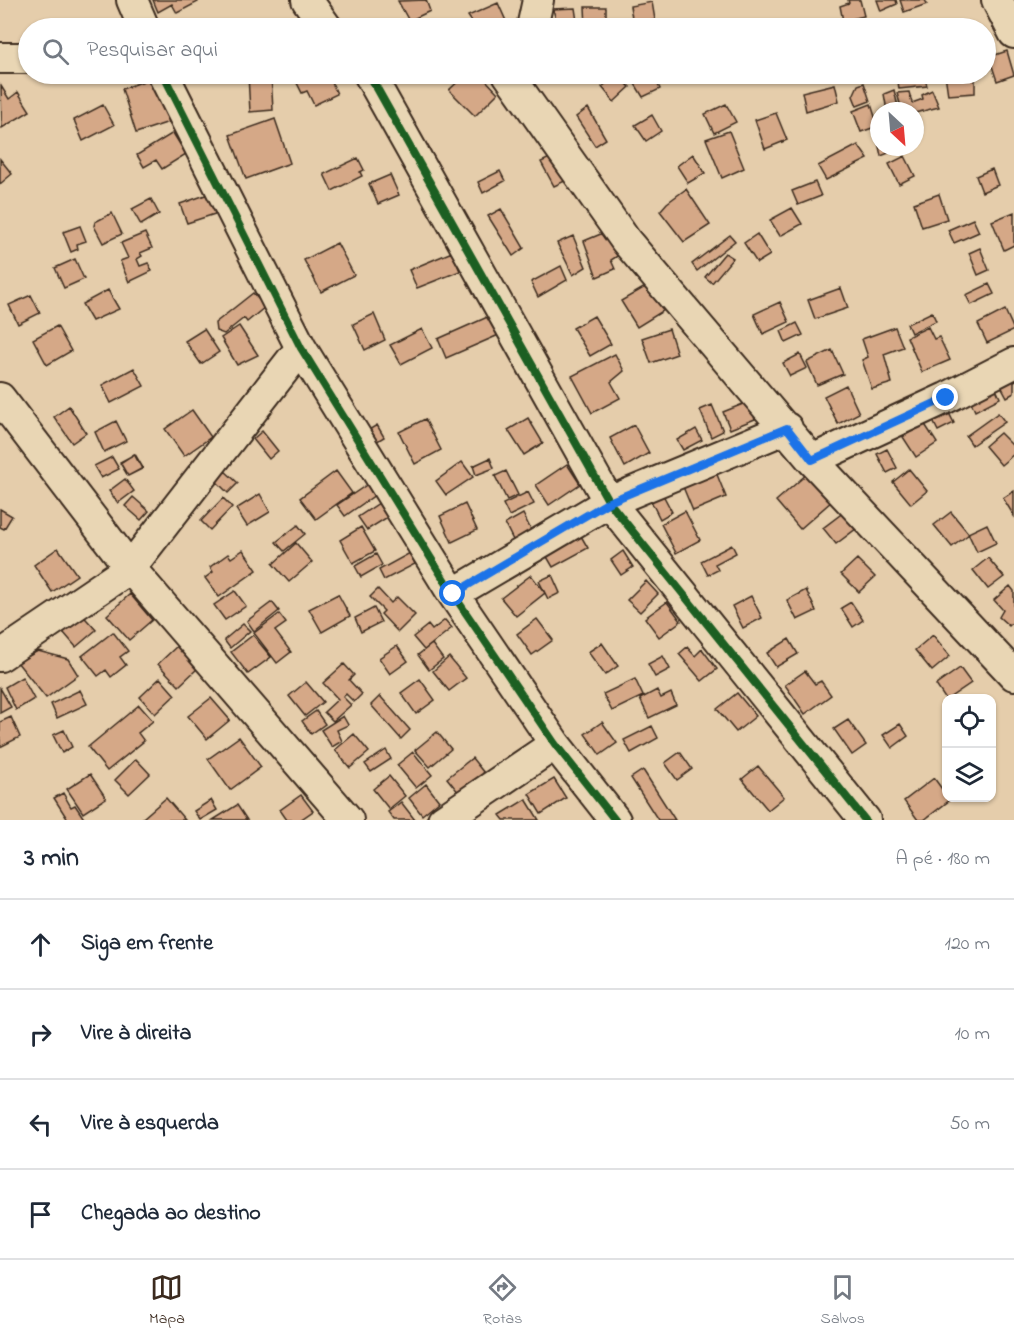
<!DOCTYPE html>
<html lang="pt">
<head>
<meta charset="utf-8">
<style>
	:root { --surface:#fff; --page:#f6f6f7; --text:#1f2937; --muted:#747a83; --line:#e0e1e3; --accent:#3b2a1e }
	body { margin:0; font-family:"Indie Flower",sans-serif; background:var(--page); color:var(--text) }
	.controls { position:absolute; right:18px; bottom:18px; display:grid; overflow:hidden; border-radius:12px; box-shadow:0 2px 4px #0004 }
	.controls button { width:54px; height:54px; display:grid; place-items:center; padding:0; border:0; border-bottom:2px solid var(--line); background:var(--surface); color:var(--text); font:30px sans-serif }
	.compass { position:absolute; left:870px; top:102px; width:54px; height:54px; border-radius:50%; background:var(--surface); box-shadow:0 2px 4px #0004; rotate:154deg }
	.stop { position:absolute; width:18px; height:18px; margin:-14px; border:4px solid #1a73e8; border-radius:50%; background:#fff }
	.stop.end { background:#1a73e8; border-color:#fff; box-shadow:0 2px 6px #0008 }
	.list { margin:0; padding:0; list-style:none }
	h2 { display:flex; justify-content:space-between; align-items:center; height:78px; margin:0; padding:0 24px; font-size:26px }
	h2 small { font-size:20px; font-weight:400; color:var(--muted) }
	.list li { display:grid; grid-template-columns:39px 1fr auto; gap:18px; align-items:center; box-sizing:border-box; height:90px; padding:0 24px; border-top:2px solid var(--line) }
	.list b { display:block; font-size:22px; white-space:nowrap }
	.list em { font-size:20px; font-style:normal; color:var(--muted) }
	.icon { flex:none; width:33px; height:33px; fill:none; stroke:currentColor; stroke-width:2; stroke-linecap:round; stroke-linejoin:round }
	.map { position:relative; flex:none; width:1014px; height:820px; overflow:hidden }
	.search { position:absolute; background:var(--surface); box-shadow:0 2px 4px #0004; left:18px; right:18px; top:18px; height:66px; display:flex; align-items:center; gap:15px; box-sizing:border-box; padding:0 21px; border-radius:33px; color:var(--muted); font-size:22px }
	.sheet { height:438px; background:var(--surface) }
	nav { display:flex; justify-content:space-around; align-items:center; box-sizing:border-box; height:84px; border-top:2px solid var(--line); background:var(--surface); font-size:16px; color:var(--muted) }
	nav a { display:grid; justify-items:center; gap:3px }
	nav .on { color:var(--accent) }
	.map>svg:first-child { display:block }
	.building { fill:#d5a887; stroke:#3b2a1e; stroke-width:1.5 }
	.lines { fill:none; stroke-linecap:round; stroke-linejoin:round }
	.minor-casing { stroke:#3b2a1e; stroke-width:34 }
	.minor { stroke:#e9d6b4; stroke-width:30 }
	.cycleway-casing { stroke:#e9d6b4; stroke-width:11 }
	.cycleway { stroke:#1b5e20; stroke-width:8 }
	.route { stroke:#1a73e8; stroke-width:8 }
</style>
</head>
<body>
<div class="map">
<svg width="1014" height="820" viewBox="0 0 1014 820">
	<rect width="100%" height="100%" fill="#e5cdab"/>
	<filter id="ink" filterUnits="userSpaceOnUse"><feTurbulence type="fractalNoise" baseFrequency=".0167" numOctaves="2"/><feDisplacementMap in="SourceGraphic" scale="12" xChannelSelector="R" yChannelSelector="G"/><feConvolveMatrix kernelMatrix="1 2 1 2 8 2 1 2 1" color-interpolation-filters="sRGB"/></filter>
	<g filter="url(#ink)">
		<path class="building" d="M153 0H197L198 2 177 13 172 4 158 12Z
			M426 0 430 11 409 21 398 1Z
			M848 0H860L864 16 843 21 840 6 849 3Z
			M877 0H896L897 4 881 11Z
			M900 0H925L927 4 904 12Z
			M652 2 655 20 633 24 630 6Z
			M498 3 506 21 491 28H476L468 16Z
			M585 7H606V24L586 27Z
			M575 8 578 28H558L553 9Z
			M1007 51 1014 75 997 81 989 57Z
			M271 74 273 110 250 112 248 75Z
			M316 74H339L330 78 337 94 314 105 307 91 302 93 297 83Z
			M466 74H480L498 93 475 116 449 90Z
			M617 74 630 87 614 102 602 87Z
			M629 74H653L660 89 643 97Z
			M897 74H924L927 86 899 89Z
			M945 74H975V93L948 95Z
			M155 77 175 120 136 133 122 89Z
			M864 83 870 101 857 106 853 96 858 85Z
			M835 84 839 101 806 111 802 92Z
			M1 86 9 99 18 92 30 111 2 128Z
			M894 90 899 111H887L884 94Z
			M932 90 939 107 915 113 902 111 897 93 909 92 912 103 923 99 922 95Z
			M726 104 736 122 714 133 705 114Z
			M871 104 878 126 861 132 853 111Z
			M103 105 114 125 83 141 74 120Z
			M588 108 606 139 595 146 576 117Z
			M776 113 787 140 765 149 755 120Z
			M652 115 661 131 646 141 635 125Z
			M275 119 290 163 246 179 230 135Z
			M729 131 744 168 722 178 706 139Z
			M879 131V147L901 148 881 156 876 133Z
			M173 133 186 154 162 169 156 160 144 167 137 155Z
			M858 145 868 159 826 180 818 166Z
			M693 154 705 173 688 183 677 166Z
			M905 156 915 176 899 184 889 164Z
			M552 157 565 181 554 186 541 162Z
			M358 158 364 170 360 172 362 176 332 191 324 174Z
			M0 159 12 174 0 184Z
			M992 169 998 185 982 192 976 176Z
			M500 171 505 181 483 193 478 182Z
			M390 175 399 195 378 204 369 184Z
			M815 182 821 196 798 205 792 191Z
			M686 189 710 225 684 242 660 211 667 203Z
			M214 192 221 212 187 223 180 204Z
			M939 194 947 219 922 227 914 203Z
			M151 199 159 214 141 225 132 209Z
			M792 208 802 224 780 236 770 220Z
			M501 209 524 248 513 256 488 216Z
			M1014 212V245L1004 250 992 221Z
			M112 213 122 234 103 243 94 226 95 222Z
			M973 219 979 232 954 243 948 230Z
			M80 226 86 241 77 244 78 249 71 252 63 232Z
			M608 231 619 255 611 260 615 269 597 277 584 241Z
			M145 233 152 248 140 253 142 256 137 259 140 266 148 263 152 271 129 282 120 261 128 258 121 243Z
			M757 234 770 255 757 263 744 243Z
			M730 235 735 241 697 271 692 264Z
			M573 236 586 267 573 275 557 243Z
			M337 243 354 275 321 292 304 260Z
			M980 248 989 270 978 275 969 253Z
			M452 252 460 271 417 288 409 270Z
			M725 253 733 258 712 283 705 277Z
			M75 259 84 279 64 288 55 268Z
			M561 266 567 280 538 297 531 282Z
			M652 283 666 309 637 327 621 301Z
			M989 284 994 294 971 305 966 295Z
			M841 288 848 308 815 319 808 300Z
			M108 290 119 309 92 321 82 304Z
			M253 293 265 307 247 322 244 318 224 334 216 331 215 323Z
			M31 295 40 313 18 324 9 305Z
			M780 302 789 322 763 334 754 314Z
			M1005 310 1014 330 987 343 978 324Z
			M932 312 936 321 911 333 907 324Z
			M374 314 385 340 365 350 353 324Z
			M492 315 501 334 446 358 438 339Z
			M594 316 611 344 590 356 573 328Z
			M797 323 803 335 786 343 781 331Z
			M57 326 71 351 47 365 33 339Z
			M239 326 258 355 237 365 221 338Z
			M895 327 903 347 884 354 892 383 872 389 862 360 868 357 862 339Z
			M928 327 934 339 939 337 950 360 922 372 907 337Z
			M204 329 219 352 201 364 185 341Z
			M422 329 432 348 401 364 390 345Z
			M669 329 677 354 651 363 642 338Z
			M832 350 843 374 817 385 807 362Z
			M615 354 624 371 611 382 620 398 592 413 572 376Z
			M800 354 807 368 790 376 783 363Z
			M134 368 144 386 111 403 102 385Z
			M1014 374V393L1007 397 999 382Z
			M993 382 1000 398 975 411 968 395Z
			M846 385 859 413 838 424 824 396Z
			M748 402 755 419 730 429 723 412Z
			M712 405 723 431 711 437 700 410Z
			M69 406 86 433 72 443 54 417Z
			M947 409 954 423 938 431 931 417Z
			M192 410 211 437 184 456 165 429Z
			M998 413 1005 422 972 445 966 436Z
			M528 418 543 443 524 455 508 430Z
			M425 419 441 450 415 464 399 432Z
			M116 421 126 441 104 452 95 432Z
			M924 423 937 443 916 457 903 437Z
			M377 425 384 437 374 443 367 431Z
			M634 425 649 453 625 467 610 438Z
			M696 429 702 440 683 450 677 440Z
			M262 431 278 451 269 459 253 439Z
			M1000 433 1014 447V454L1001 465 985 446Z
			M887 449 897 468 887 473 877 454Z
			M134 454 142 469 128 476 120 463Z
			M135 454 143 468 128 476 120 462Z
			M112 457 119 469 101 478 94 466Z
			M490 458 494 468 476 475 473 466Z
			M462 462 473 477 446 495 436 481Z
			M567 464 580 484 549 505 536 485Z
			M816 466 840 494 800 529 776 501Z
			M714 467 726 497 693 511 681 482Z
			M909 469 927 491 911 504 893 482Z
			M225 471 238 483 228 493 216 481Z
			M336 471 352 493 316 519 300 498Z
			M506 471 518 495 507 500 495 476Z
			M125 479 134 491 118 503 109 491Z
			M368 484 375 495 345 516 337 505Z
			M661 491 672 512 660 519 649 497Z
			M1014 491V516L1003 498Z
			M528 492 534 504 509 516 503 504Z
			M260 494 270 512 247 526 236 509Z
			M133 497 149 511 141 520 125 506Z
			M223 498 232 507 210 530 201 521Z
			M385 499 394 513 367 530 358 517Z
			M465 504 477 530 452 542 440 516Z
			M0 509 12 516 4 529 0 527Z
			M685 511 700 540 676 553 661 524Z
			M844 512 857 528 836 544 823 528Z
			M951 512 969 534 952 547 934 525Z
			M523 514 534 536 516 546 505 524Z
			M987 524 996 543 977 552 968 533Z
			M298 525 305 534 284 551 276 542Z
			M361 527 375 551 353 563 340 540Z
			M581 536 588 548 553 567 546 555Z
			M296 543 312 562 289 582 273 564Z
			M732 545 736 553 715 564 718 570 708 575 701 561Z
			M58 548 77 575 52 592 34 565Z
			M243 550 257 570 219 597 205 578 213 572 210 567 228 554 231 558Z
			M623 551 633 567 621 575 611 560Z
			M410 553 415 564 384 580 379 570Z
			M376 554 382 565 361 577 355 566Z
			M988 558 1004 577 988 589 973 570Z
			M857 559 875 577 859 592 841 574Z
			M531 575 545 593 516 616 501 598Z
			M552 575 560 593 548 599 539 581Z
			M646 581 658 594 640 612 627 600Z
			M1010 586 1014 591V621L1009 626 999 617 1003 610 994 600Z
			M378 589 391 603 397 597 415 615 398 632 381 614 384 611 370 597Z
			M806 590 816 611 797 620 787 600Z
			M235 591 246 606 225 620 214 605Z
			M130 594 152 620 129 640 107 615Z
			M338 594 350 616 322 632 309 609Z
			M751 596 762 618 743 628 732 606Z
			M272 602 279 611 254 631 247 621Z
			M667 602 681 621 659 637 645 618Z
			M851 602 863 620 853 627 841 608Z
			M374 608 381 622 361 632 355 618Z
			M77 609 96 630 76 647 58 626Z
			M279 614 286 623 275 631 291 652 277 663 254 633Z
			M537 619 553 640 532 655 517 634Z
			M445 620 452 628 424 650 413 637 428 625 432 630Z
			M243 624 250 631 230 648 224 640Z
			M113 632 128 651 120 657 126 665 111 677 106 670 98 676 82 656Z
			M253 635 271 657 248 674 231 652Z
			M933 635 950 656 932 671 915 650Z
			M789 639 798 654 776 667 767 653Z
			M602 643 618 666 605 675 588 652Z
			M432 644 443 659 429 670 418 655Z
			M177 646 198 668 179 686 158 664Z
			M397 646 408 661 390 674 379 658Z
			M687 647 695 656 702 649 717 669 702 681 679 654Z
			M38 651 68 659 78 675 46 698 17 662Z
			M663 656 670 669 655 677 648 664Z
			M449 657 466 678 449 691 433 671Z
			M344 664 354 675 349 680 362 694 354 702 346 694 343 697 351 705 333 721 324 712 338 699 323 683Z
			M960 668 971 683 946 700 936 685Z
			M805 671 815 684 821 681 831 695 805 714 785 685Z
			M22 677 34 699 16 710 5 687Z
			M160 678 175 695 155 714 140 697Z
			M420 679 435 700 416 714 401 693Z
			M635 679 643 696 612 711 603 694Z
			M306 682 323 702 305 716 289 696Z
			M0 688 11 707 0 713Z
			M80 690 87 704 57 718 51 704Z
			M657 690 661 698 671 693 676 705 649 718 640 699Z
			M737 693 756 716 736 732 717 709Z
			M380 696 410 730 401 739 371 705Z
			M211 698 230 720 207 739 188 716Z
			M139 705 153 721 138 733 144 741 107 771 88 747Z
			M316 711 325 724 311 734 302 721Z
			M343 716 348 725 337 730 342 741 332 747 321 730Z
			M11 717 20 737 0 747V722Z
			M848 720 866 745 852 755 834 729Z
			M602 722 617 743 600 755 585 734Z
			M900 724 908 736 892 748 883 735Z
			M652 726 658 738 631 753 624 740Z
			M64 730 72 747 62 753 53 735Z
			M437 732 451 749 430 767 415 750Z
			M354 734 369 752 350 768 335 750Z
			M239 737 261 767 230 790 208 759Z
			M386 750 391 759 371 772 365 764Z
			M413 752 432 775 416 788 397 765Z
			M680 752 692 769 677 780 665 763Z
			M472 758 484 773 459 793 447 778Z
			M136 759 150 774 129 794 115 780Z
			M758 766 784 797 768 810 742 779Z
			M643 770 675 820H658L631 778Z
			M90 774 106 798 83 813 67 789Z
			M389 776 405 796 389 809 373 789Z
			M934 778 950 800 924 820H918L904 801Z
			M554 779 566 798 541 814 529 794Z
			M426 784 439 801 422 815 409 798Z
			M63 793 71 807 75 805 85 820H68L54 798Z
			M301 795 313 811 300 820H287L280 810Z
			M166 798 185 820H144L143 818Z
			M526 799 539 820H504L500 815Z
			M211 800 217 810 200 820 194 811Z
			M401 802 415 820H394L388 812Z
			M237 805 247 820H213Z"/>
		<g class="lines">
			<defs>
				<path id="minor" d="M132 0 144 28
					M307 0 327 28
					M997 0 1014 33
					M532 28 538 0
					M0 58H28
					M163 74 301 348 453 594 555 744 615 820
					M369 74 609 502 865 820
					M508 74 626 241 812 460 1014 675
					M0 398 130 568 348 820
					M812 460 946 398 1014 363
					M453 594 609 502 787 428
					M0 656 130 568 301 348
					M443 820 555 744"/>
			</defs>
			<use href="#minor" class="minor-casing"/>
			<use href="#minor" class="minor"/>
			<defs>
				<path id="cycleway" d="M163 74 301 348 453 594 555 744 615 820
					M369 74 609 502 865 820"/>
			</defs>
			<use href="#cycleway" class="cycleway-casing"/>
			<use href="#cycleway" class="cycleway"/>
		</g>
	</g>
	<g class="lines" filter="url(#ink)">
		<path class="route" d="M453 594 609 502 787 428 812 460 946 398"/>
	</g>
</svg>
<div class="controls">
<button><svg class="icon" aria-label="locate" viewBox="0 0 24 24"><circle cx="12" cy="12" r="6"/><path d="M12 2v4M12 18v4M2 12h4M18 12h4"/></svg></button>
<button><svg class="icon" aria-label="layers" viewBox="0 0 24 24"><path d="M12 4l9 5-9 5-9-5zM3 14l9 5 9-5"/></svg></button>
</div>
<svg class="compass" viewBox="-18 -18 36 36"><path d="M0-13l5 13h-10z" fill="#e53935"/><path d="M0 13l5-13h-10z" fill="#747a83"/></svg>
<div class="stop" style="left:453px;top:594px"></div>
<div class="stop end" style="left:946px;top:398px"></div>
<div class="search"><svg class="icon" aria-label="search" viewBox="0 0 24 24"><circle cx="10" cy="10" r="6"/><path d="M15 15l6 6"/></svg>Pesquisar aqui</div>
</div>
<section class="sheet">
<h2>3 min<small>A pé · 180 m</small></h2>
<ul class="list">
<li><svg class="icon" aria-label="ahead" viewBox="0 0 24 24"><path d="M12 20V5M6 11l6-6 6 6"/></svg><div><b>Siga em frente</b></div><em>120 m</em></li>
<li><svg class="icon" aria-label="right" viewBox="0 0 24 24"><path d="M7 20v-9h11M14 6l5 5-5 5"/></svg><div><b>Vire à direita</b></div><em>10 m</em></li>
<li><svg class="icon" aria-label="left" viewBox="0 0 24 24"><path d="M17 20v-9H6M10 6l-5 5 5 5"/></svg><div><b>Vire à esquerda</b></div><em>50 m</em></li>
<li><svg class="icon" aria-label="arrive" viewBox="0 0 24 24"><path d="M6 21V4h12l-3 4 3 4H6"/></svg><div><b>Chegada ao destino</b></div></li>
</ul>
</section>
<nav>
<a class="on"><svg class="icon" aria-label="map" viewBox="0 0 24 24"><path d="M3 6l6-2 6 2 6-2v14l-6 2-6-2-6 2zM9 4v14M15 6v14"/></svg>Mapa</a>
<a><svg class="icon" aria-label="directions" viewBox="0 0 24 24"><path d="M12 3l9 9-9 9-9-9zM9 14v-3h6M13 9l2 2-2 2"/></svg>Rotas</a>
<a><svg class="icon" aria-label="saved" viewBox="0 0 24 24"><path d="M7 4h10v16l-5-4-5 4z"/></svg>Salvos</a>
</nav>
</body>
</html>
